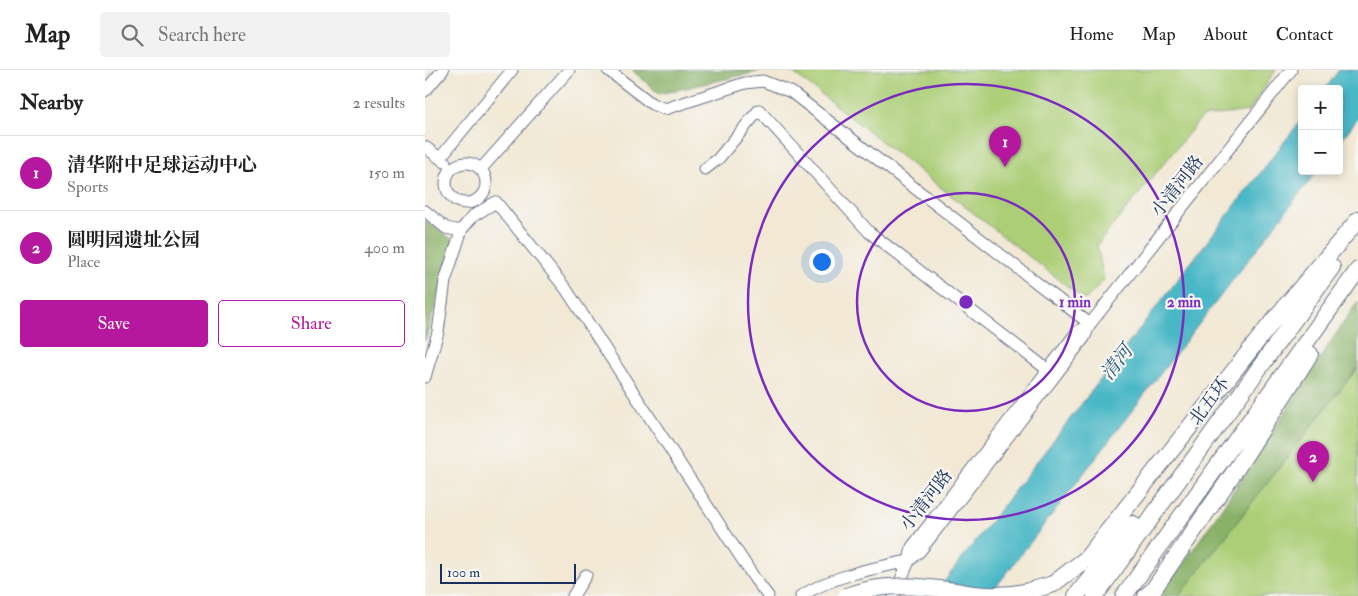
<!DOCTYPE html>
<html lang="en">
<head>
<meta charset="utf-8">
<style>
	:root { --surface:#fff; --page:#f2f2f2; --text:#222; --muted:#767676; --line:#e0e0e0; --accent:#b5179e }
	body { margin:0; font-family:"IM FELL Double Pica","Noto Serif SC",serif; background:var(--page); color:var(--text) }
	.controls { position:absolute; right:15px; top:15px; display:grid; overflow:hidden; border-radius:5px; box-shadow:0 2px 8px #0003 }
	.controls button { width:45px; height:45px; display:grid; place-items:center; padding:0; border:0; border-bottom:1px solid var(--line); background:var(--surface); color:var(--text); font:25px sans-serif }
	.scale { position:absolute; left:15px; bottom:12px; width:136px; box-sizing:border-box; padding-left:5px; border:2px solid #1b2f5e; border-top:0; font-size:14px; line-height:18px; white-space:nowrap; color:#1b2f5e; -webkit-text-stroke:4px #f6f6f2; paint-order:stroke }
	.you { position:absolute; left:396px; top:191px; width:18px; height:18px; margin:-12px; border:4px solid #fff; border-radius:50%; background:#1a73e8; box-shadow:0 0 0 8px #1a73e833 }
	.badge { display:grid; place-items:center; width:32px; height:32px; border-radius:50%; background:var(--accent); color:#fff; font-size:16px; font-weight:700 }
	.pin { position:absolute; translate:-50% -41px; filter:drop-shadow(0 1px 2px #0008) }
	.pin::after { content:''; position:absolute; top:26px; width:18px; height:15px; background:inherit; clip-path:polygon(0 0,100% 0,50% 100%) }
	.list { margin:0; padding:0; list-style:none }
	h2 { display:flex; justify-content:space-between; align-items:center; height:65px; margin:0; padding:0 20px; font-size:21px }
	h2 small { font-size:16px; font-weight:400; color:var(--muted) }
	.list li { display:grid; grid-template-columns:32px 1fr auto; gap:15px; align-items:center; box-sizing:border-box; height:75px; padding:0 20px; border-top:1px solid var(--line) }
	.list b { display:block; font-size:19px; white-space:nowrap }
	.list p { margin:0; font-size:16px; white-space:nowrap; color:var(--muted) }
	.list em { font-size:16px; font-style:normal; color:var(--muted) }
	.actions { display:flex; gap:10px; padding:15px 20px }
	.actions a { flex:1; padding:11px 0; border:1px solid var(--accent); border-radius:5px; text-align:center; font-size:18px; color:var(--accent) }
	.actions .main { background:var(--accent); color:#fff }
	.icon { flex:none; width:28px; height:28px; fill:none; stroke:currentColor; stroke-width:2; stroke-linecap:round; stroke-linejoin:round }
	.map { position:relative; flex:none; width:933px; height:526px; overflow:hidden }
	header { display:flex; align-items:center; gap:30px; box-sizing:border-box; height:70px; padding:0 25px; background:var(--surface); border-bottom:1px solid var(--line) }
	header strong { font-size:24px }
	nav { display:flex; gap:28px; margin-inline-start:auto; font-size:18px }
	.search { width:350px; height:45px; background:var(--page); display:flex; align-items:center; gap:12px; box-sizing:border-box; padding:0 18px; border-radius:5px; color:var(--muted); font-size:19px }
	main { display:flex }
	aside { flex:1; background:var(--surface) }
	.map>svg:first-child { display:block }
	.green { fill:#acce76; stroke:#647e6a }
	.forest { fill:#89b167; stroke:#527062 }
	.water { fill:#4ab7c6; stroke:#327392 }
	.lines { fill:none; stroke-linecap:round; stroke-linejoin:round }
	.minor-casing { stroke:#667087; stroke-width:13 }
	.highway-casing { stroke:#667087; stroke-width:18 }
	.minor { stroke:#fff; stroke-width:11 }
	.highway { stroke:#fff; stroke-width:16 }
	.highway-bridge-casing { stroke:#667087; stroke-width:18; stroke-linecap:butt }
	.highway-bridge { stroke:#fff; stroke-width:16 }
	.ring { fill:none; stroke:#7b2cbf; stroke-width:2.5 }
	.labels { text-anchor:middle; stroke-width:4.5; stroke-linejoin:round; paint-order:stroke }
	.street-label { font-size:18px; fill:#1b2f5e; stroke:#f6f6f2 }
	.water-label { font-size:19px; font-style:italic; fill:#29587d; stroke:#f6f6f2 }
	.centre { fill:#7b2cbf; stroke:#f6f6f2; stroke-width:2.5 }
	.ring-label { font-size:15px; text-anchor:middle; font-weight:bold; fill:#7b2cbf; stroke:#f6f6f2; stroke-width:4.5; stroke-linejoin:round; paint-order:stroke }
</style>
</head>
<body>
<header>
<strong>Map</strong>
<div class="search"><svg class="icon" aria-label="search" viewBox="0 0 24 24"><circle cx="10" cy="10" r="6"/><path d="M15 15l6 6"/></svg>Search here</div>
<nav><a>Home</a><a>Map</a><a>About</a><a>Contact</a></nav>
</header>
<main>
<aside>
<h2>Nearby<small>2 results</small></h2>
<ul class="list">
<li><span class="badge">1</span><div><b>清华附中足球运动中心</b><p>Sports</p></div><em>150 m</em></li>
<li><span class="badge">2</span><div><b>圆明园遗址公园</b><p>Place</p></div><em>400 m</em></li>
</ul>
<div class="actions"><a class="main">Save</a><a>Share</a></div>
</aside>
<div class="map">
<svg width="933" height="526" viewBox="0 0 933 526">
	<rect width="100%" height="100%" fill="#f6f6f2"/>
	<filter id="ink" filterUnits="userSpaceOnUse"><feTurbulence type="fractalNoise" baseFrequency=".02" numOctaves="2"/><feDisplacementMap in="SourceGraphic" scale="10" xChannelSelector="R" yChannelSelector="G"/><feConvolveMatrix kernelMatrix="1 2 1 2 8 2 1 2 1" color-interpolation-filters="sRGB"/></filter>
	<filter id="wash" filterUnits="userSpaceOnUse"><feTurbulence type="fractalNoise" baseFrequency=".0096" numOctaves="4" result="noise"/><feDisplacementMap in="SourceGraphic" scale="20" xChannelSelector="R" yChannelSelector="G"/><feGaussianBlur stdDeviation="1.12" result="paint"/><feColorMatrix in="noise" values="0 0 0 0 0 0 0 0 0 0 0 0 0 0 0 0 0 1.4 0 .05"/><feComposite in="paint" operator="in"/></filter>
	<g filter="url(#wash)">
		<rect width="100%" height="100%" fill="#f2e8d4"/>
		<path class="green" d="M365 0H851L824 41 777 47 672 175 679 210 660 230Z
			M933 297V526H754Z"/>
		<path class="forest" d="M207 0H334L332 2 234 24Z
			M0 150 28 170 0 271Z
			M933 231V297L754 526H734C806 431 866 329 933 231Z"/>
		<path class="water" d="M914 0H933V48L914 73V19H900Z
			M877 49V101H892L564 526H508Z"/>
	</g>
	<g filter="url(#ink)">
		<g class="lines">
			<defs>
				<path id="minor" d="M183 0 227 34 240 39 320 13 338 11 366 22 665 254
					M0 21 18 0
					M0 77 20 92
					M15 88 87 0
					M21 113a20 20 0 1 1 40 0a20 20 0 1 1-40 0Z
					M56 99 144 0
					M280 99 293 89 334 40 444 162 623 300
					M0 141 21 158 36 161
					M0 307 13 262 20 211 37 159 48 146 71 132 141 219 330 509 343 526
					M484 491 495 481 659 268 665 254 866 0
					M148 526 161 505
					M376 526C408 506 448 498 484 491
					M469 526 484 491 487 477 652 262 665 254"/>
				<path id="highway" d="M628 514 661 489 848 251 933 150
					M651 526 708 454
					M670 526 907 197
					M699 526 933 200
					M721 526 728 520 812 398 885 284"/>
			</defs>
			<use href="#minor" class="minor-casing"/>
			<use href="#highway" class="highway-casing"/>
			<use href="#minor" class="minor"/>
			<use href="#highway" class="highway"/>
			<defs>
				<path id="highway-bridge" d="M421 526C456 512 494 516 530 521 544 523 558 526 572 525 592 525 609 520 628 514"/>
			</defs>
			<use href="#highway-bridge" class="highway-bridge-casing"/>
			<use href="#highway-bridge" class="highway-bridge"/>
		</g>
	</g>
	<g class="ring">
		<circle cx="541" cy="232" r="109"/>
		<circle cx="541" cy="232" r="218"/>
	</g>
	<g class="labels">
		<g class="street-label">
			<text transform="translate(752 116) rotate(-52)" y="6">小清河路</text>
			<text transform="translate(784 331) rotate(-54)" y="6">北五环</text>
			<text transform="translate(501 430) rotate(-52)" y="6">小清河路</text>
		</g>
		<g class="water-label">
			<text transform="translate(691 292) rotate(-52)" y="7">清河</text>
		</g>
	</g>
	<circle cx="541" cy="232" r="8" class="centre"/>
	<g class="ring-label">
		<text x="650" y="237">1 min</text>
		<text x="759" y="237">2 min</text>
	</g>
</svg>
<div class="controls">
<button>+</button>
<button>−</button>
</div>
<div class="scale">100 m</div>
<div class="you"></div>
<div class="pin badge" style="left:580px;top:97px">1</div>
<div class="pin badge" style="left:888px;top:412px">2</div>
</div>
</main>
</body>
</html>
